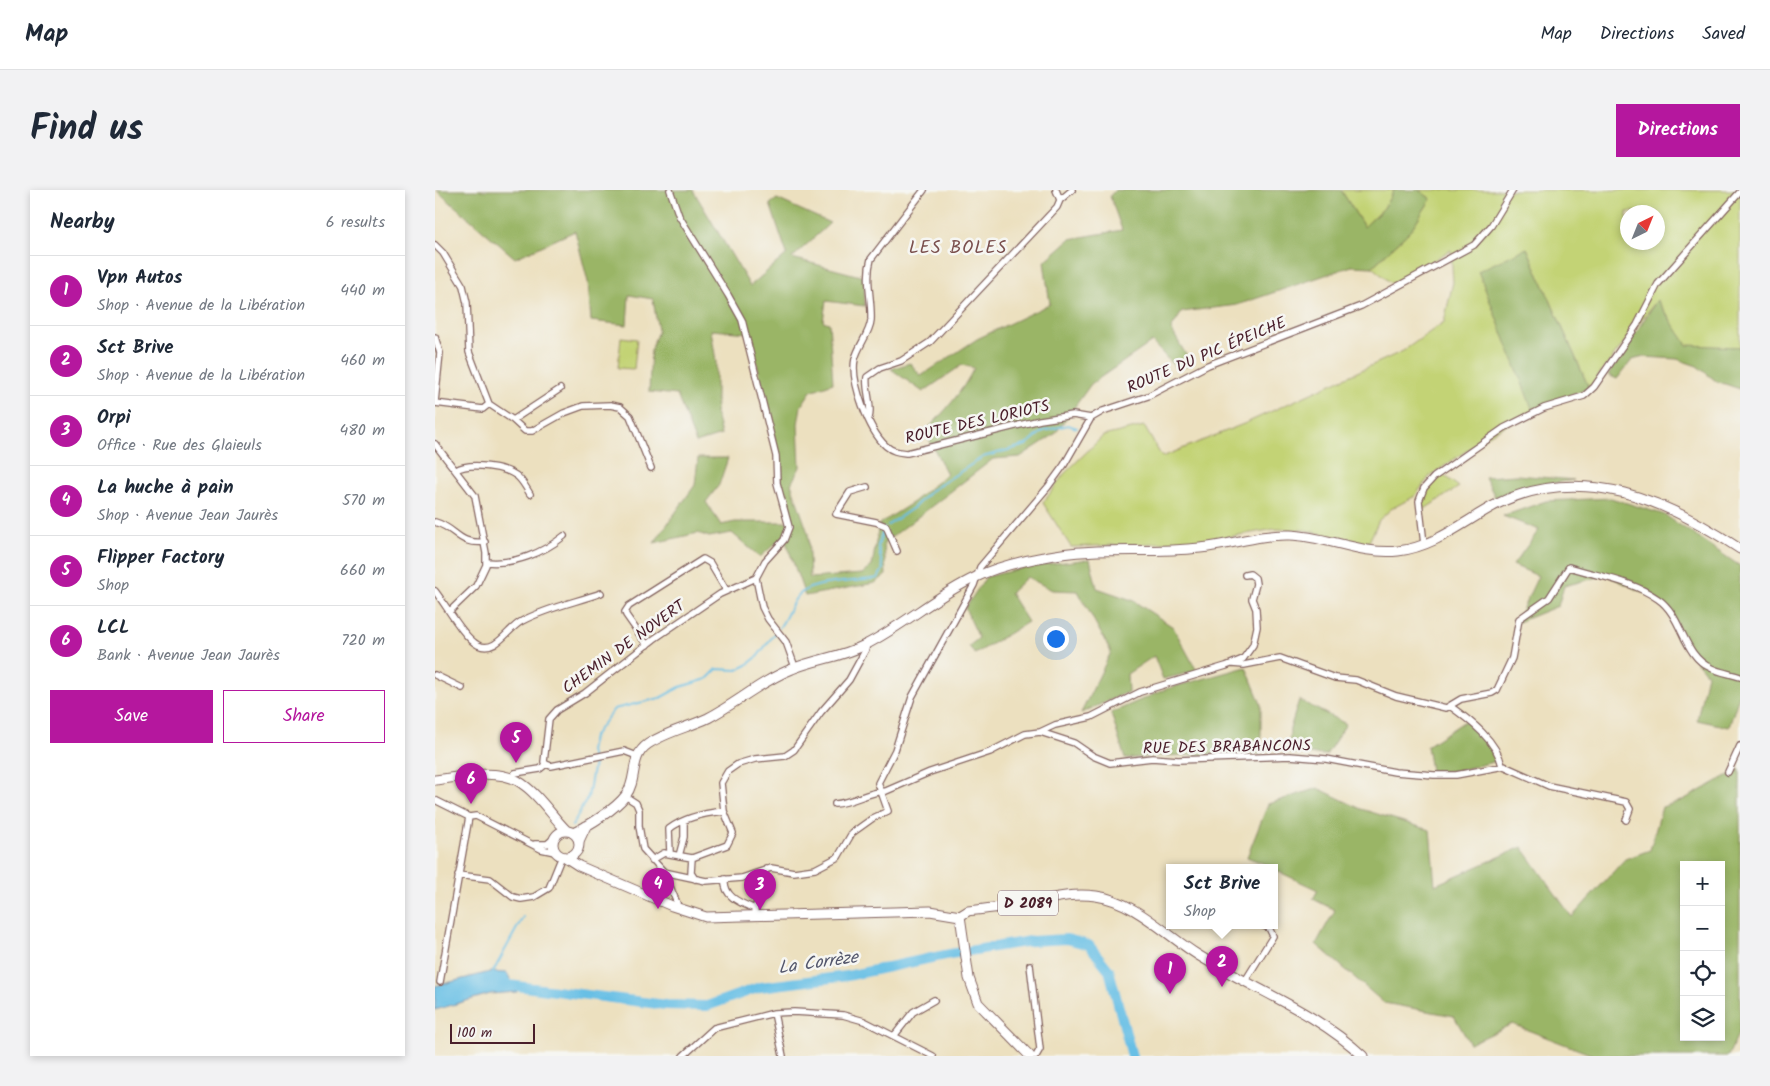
<!DOCTYPE html>
<html lang="en">
<head>
<meta charset="utf-8">
<style>
	:root { --surface:#fff; --page:#f2f2f3; --text:#1f2937; --muted:#747a83; --line:#e0e1e3; --accent:#b5179e }
	body { margin:0; font-family:Kalam,sans-serif; background:var(--page); color:var(--text) }
	.controls { position:absolute; right:15px; bottom:15px; display:grid; overflow:hidden; border-radius:0px; box-shadow:0 2px 8px #0003 }
	.controls button { width:45px; height:45px; display:grid; place-items:center; padding:0; border:0; border-bottom:1px solid var(--line); background:var(--surface); color:var(--text); font:25px sans-serif }
	.compass { position:absolute; left:1185px; top:15px; width:45px; height:45px; border-radius:50%; background:var(--surface); box-shadow:0 2px 8px #0003; rotate:43deg }
	.scale { position:absolute; left:15px; bottom:12px; width:85px; box-sizing:border-box; padding-left:5px; border:2px solid #4a1f2b; border-top:0; font-size:14px; line-height:18px; white-space:nowrap; color:#4a1f2b; -webkit-text-stroke:4px #f6f6f2; paint-order:stroke }
	.you { position:absolute; left:620px; top:448px; width:18px; height:18px; margin:-12px; border:4px solid #fff; border-radius:50%; background:#1a73e8; box-shadow:0 0 0 8px #1a73e833 }
	.badge { display:grid; place-items:center; width:32px; height:32px; border-radius:50%; background:var(--accent); color:#fff; font-size:16px; font-weight:700 }
	.pin { position:absolute; translate:-50% -41px; filter:drop-shadow(0 1px 2px #0008) }
	.pin::after { content:''; position:absolute; top:26px; width:18px; height:15px; background:inherit; clip-path:polygon(0 0,100% 0,50% 100%) }
	.popup { position:absolute; left:731px; top:674px; width:112px; height:65px; box-sizing:border-box; display:grid; place-content:center; border-radius:0px; background:var(--surface); filter:drop-shadow(0 1px 4px #0005); font-size:16px; white-space:nowrap; color:var(--muted) }
	.popup b { font-size:19px; color:var(--text) }
	.popup::after { content:''; position:absolute; left:50%; top:100%; margin-left:-10px; border:10px solid transparent; border-top-color:var(--surface) }
	.list { margin:0; padding:0; list-style:none }
	h2 { display:flex; justify-content:space-between; align-items:center; height:65px; margin:0; padding:0 20px; font-size:21px }
	h2 small { font-size:16px; font-weight:400; color:var(--muted) }
	.list li { display:grid; grid-template-columns:32px 1fr auto; gap:15px; align-items:center; box-sizing:border-box; height:70px; padding:0 20px; border-top:1px solid var(--line) }
	.list b { display:block; font-size:19px; white-space:nowrap }
	.list p { margin:0; font-size:16px; white-space:nowrap; color:var(--muted) }
	.list em { font-size:16px; font-style:normal; color:var(--muted) }
	.actions { display:flex; gap:10px; padding:15px 20px }
	.actions a { flex:1; padding:11px 0; border:1px solid var(--accent); border-radius:0px; text-align:center; font-size:18px; color:var(--accent) }
	.actions .main { background:var(--accent); color:#fff }
	.icon { flex:none; width:28px; height:28px; fill:none; stroke:currentColor; stroke-width:2; stroke-linecap:round; stroke-linejoin:round }
	.map { position:relative; flex:none; width:1305px; height:866px; overflow:hidden; border-radius:0px }
	header { display:flex; align-items:center; gap:30px; box-sizing:border-box; height:70px; padding:0 25px; background:var(--surface); border-bottom:1px solid var(--line) }
	header strong { font-size:24px }
	nav { display:flex; gap:28px; margin-inline-start:auto; font-size:18px }
	.intro { display:flex; align-items:center; justify-content:space-between; box-sizing:border-box; height:120px; padding:0 30px }
	h1 { margin:0; font-size:35px }
	.button { padding:12px 22px; border-radius:0px; background:var(--accent); color:#fff; font-size:18px; font-weight:700 }
	main { display:flex; gap:30px; padding:0 30px }
	aside { flex:1; background:var(--surface); border-radius:0px; box-shadow:0 2px 8px #0003 }
	.map>svg:first-child { display:block }
	.green { fill:#c3d375; stroke:#867950; fill-rule:evenodd }
	.forest { fill:#9ab566; stroke:#726a48; fill-rule:evenodd }
	.water { fill:#67bfe5; stroke:#586f88 }
	.lines { fill:none; stroke-linecap:round; stroke-linejoin:round }
	.stream { stroke:#67bfe5; stroke-width:2 }
	.river { stroke:#67bfe5; stroke-width:10 }
	.street-casing { stroke:#83635f; stroke-width:8 }
	.secondary-casing { stroke:#83635f; stroke-width:11 }
	.primary-casing { stroke:#83635f; stroke-width:11 }
	.street { stroke:#fff; stroke-width:5.5 }
	.secondary { stroke:#fff; stroke-width:9 }
	.primary { stroke:#fff; stroke-width:9 }
	.labels { text-anchor:middle; stroke-width:5; stroke-linejoin:round; paint-order:stroke }
	.shield { fill:#f6f6f2; stroke:#7e6067; stroke-width:1 }
	.shield-label { font-size:15px; font-weight:bold; fill:#4a1f2b }
	.street-label { font-size:16px; fill:#4a1f2b; stroke:#f6f6f2 }
	.neighbourhood-label { font-size:18px; letter-spacing:1px; fill:#7a4f4d; stroke:#f6f6f2 }
	.water-label { font-size:18px; font-style:italic; fill:#54576c; stroke:#f6f6f2 }
</style>
</head>
<body>
<header>
<strong>Map</strong>
<nav><a>Map</a><a>Directions</a><a>Saved</a></nav>
</header>
<div class="intro"><h1>Find us</h1><a class="button">Directions</a></div>
<main>
<aside>
<h2>Nearby<small>6 results</small></h2>
<ul class="list">
<li><span class="badge">1</span><div><b>Vpn Autos</b><p>Shop · Avenue de la Libération</p></div><em>440 m</em></li>
<li><span class="badge">2</span><div><b>Sct Brive</b><p>Shop · Avenue de la Libération</p></div><em>460 m</em></li>
<li><span class="badge">3</span><div><b>Orpi</b><p>Office · Rue des Glaieuls</p></div><em>480 m</em></li>
<li><span class="badge">4</span><div><b>La huche à pain</b><p>Shop · Avenue Jean Jaurès</p></div><em>570 m</em></li>
<li><span class="badge">5</span><div><b>Flipper Factory</b><p>Shop</p></div><em>660 m</em></li>
<li><span class="badge">6</span><div><b>LCL</b><p>Bank · Avenue Jean Jaurès</p></div><em>720 m</em></li>
</ul>
<div class="actions"><a class="main">Save</a><a>Share</a></div>
</aside>
<div class="map">
<svg width="1305" height="866" viewBox="0 0 1305 866">
	<rect width="100%" height="100%" fill="#f6f6f2"/>
	<filter id="ink" filterUnits="userSpaceOnUse"><feTurbulence type="fractalNoise" baseFrequency=".02" numOctaves="2"/><feDisplacementMap in="SourceGraphic" scale="10" xChannelSelector="R" yChannelSelector="G"/><feConvolveMatrix kernelMatrix="1 2 1 2 8 2 1 2 1" color-interpolation-filters="sRGB"/></filter>
	<filter id="wash" filterUnits="userSpaceOnUse"><feTurbulence type="fractalNoise" baseFrequency=".0096" numOctaves="4" result="noise"/><feDisplacementMap in="SourceGraphic" scale="20" xChannelSelector="R" yChannelSelector="G"/><feGaussianBlur stdDeviation="1.12" result="paint"/><feColorMatrix in="noise" values="0 0 0 0 0 0 0 0 0 0 0 0 0 0 0 0 0 1.4 0 .05"/><feComposite in="paint" operator="in"/></filter>
	<g filter="url(#wash)">
		<rect width="100%" height="100%" fill="#ece0bf"/>
		<path class="green" d="M906 0H959L949 18 929 37Z
			M984 0H1305V157L1252 156 1222 110 1154 198 1092 58 1098 221 1057 243 995 286 980 306 956 319 944 330 933 354 870 340 840 339 768 351 636 357 608 313 629 284 668 246 709 236 727 267 811 233 968 161 1009 132 1018 92 1016 60 957 94 937 77 975 41 996 9ZM1192 22H1222V52H1192Z
			M186 147 202 149 199 179 183 178Z
			M1007 284 1024 297 988 320C988 304 995 294 1007 284Z"/>
		<path class="forest" d="M1 0H258L315 96 352 64 335 14 342 9 395 33 357 68 429 87 430 116 391 111 388 131 394 133 398 193 376 201 366 216 363 234 365 277 356 294 373 343 375 388 427 384 437 376 444 334 474 315 512 284 490 241C510 222 527 202 539 178L527 175 488 202 456 179 475 173 486 186 542 149 615 114 609 72 635 49 687 40 675 6 680 0H906L929 37 949 18 959 0H984L996 9 975 41 937 77 917 76 802 115 747 122 736 139 757 175 742 179 717 152 656 194 620 244 585 267 558 269 449 353 451 385 440 393 370 406 349 346 325 367 297 343 274 347 263 343 219 353 260 295 263 268H293L284 295 271 312 286 335 300 332H356L345 293V271L315 143 276 140 281 171V223L286 245 261 253 242 205 214 202 216 159 223 141 218 109 194 105 192 135 156 131 153 92 140 41 80 68Z
			M1092 58 1154 198 1098 221 1043 81Z
			M1222 110 1252 155 1305 157V199L1281 191 1262 176 1242 169 1209 167 1197 170 1182 189 1173 185Z
			M1082 285 1139 290 1084 298 1060 307 1050 287Z
			M1176 308 1230 325 1305 376V503L1294 537 1262 530 1272 484 1241 448 1242 434 1220 408 1171 385 1129 396 1123 416 1081 433 1103 386 1078 375 1104 340 1068 326 1111 311Z
			M655 369 662 398 697 410 738 437 762 481 728 489 719 466 692 484 693 502 646 523 676 462 643 401 617 400 592 387 575 403 593 432 540 464 534 456 544 448 530 418 551 387 597 376Z
			M811 477 826 514V564L718 566 690 569 676 523 731 499Z
			M864 510 911 534 891 565 854 563 855 539Z
			M1030 531 1061 563 1062 571 1021 581H996L992 556Z
			M1305 579V840L1293 866H1160L1077 834 1035 854 1019 826 949 813 881 754 900 720 878 709 883 700 840 680V678L812 667 833 614 883 598 926 619 995 640 1000 695 1087 657 1137 727 1190 669 1215 660 1227 617 1246 611ZM1249 675H1286V847H1249Z"/>
		<path class="water" d="M55 782 72 783 82 802 55 804 0 820V796Z"/>
		<g class="lines">
			<path class="stream" d="M453 335 478 318 497 300 548 267 591 255 608 241 633 235 642 238
				M344 438C351 429 354 418 361 408 373 389 423 393 443 388L448 379 443 356 449 338
				M137 636 153 607 159 573 155 561 158 547 179 519 225 508 245 497 272 489 282 479 302 480 312 475 322 467 341 442
				M58 782 88 727"/>
			<path class="river" d="M66 794 231 815 272 816 325 797 412 786 515 764 596 751 632 749 654 755 674 780 697 866"/>
		</g>
	</g>
	<g filter="url(#ink)">
		<g class="lines">
			<defs>
				<path id="street" d="M235 0 244 26 293 105 307 130 341 266 342 293 354 337 349 350 330 371 321 388 327 417 333 429 351 452 360 477
					M489 0 436 69C430 89 437 109 436 130 435 143 423 156 420 169 415 191 434 241 451 256 458 262 464 262 472 263L605 230 638 225 656 228
					M625 10 637 0
					M0 55 8 63 28 96 32 113 34 162 54 214 78 230 125 199
					M0 147 5 163 0 212
					M0 213 48 219 54 214
					M434 228C438 215 430 201 432 187L445 178 466 171 495 152 622 17 625 10 621 0
					M78 230 90 241H97L129 223 148 216 175 215 185 217 195 226 216 278
					M0 254 40 306 51 363V375L41 396 15 421
					M21 280C34 272 72 276 84 288 88 292 92 299 95 304
					M432 297 415 302 401 324 441 332 451 336 462 361
					M0 332C23 339 22 355 50 352
					M989 354 984 311 989 298 999 287 1069 238 1109 218 1149 206 1159 197 1202 135 1223 94 1305 2
					M51 372C79 375 108 363 129 346
					M0 401C11 415 29 448 43 455 61 464 73 438 87 431 111 418 141 412 166 403
					M212 455 191 425 190 422 194 416 268 369 275 373 291 400
					M797 474 809 475 845 468 900 488 921 490 961 506 1011 518 1026 509 1057 503 1062 500 1077 468 1084 429 1114 408 1134 377C1165 387 1196 390 1223 409 1248 426 1247 465 1276 478 1284 482 1296 484 1305 487
					M0 485 27 498
					M1015 516C1036 531 1062 551 1067 576
					M605 542 620 535 656 527 705 502 791 476 808 469 818 455 822 437 821 419 817 409 821 394 820 388 815 384 810 385
					M111 574 109 572 114 529 122 520 150 503 219 449 285 404 321 388
					M1293 582 1305 556
					M77 588 80 583 105 579 111 574 116 576 189 561 202 566
					M190 606 201 613 204 620V636L208 659 229 682 242 713 241 718
					M0 610 34 627 41 626 106 659 120 662
					M400 614C418 613 434 601 451 601L495 582 555 562 590 544 605 542 639 553 658 566 675 573 717 568 743 570 855 566 891 569 960 582 999 585H1021L1069 576 1114 596 1191 612 1195 619 1191 630
					M100 654H112L118 649
					M235 663 234 639C248 628 271 623 289 621
					M244 666 249 647V631
					M257 668 256 683 260 689
					M217 670 229 663 257 668 292 655 298 643 289 621 286 593 293 581 303 574 320 569 350 566 359 560 386 522 414 490 431 459 430 455
					M229 682 271 691 307 688 336 678 359 682 380 679 403 667 417 643 438 628 453 621 443 593 460 560 477 507 539 395 545 377 613 297 629 275 656 228 668 221 713 206 773 175 926 116 1039 55 1056 36 1078 0
					M23 685 55 689 78 707 86 709 99 707 114 698 127 666
					M290 689C288 707 306 713 320 719
					M318 727 331 679
					M595 775 605 859 601 866
					M810 791 838 746 834 738 829 736
					M5 792 34 627
					M339 823 348 866
					M459 846 478 822 499 810
					M248 866 279 838 339 823 359 822 408 825 429 831 498 866"/>
				<path id="secondary" d="M138 643C153 636 181 619 191 605 203 589 194 567 213 554 231 542 254 537 273 528 302 513 326 491 357 479 381 469 407 467 430 455 469 435 502 405 541 387 561 377 587 371 609 367 661 356 713 364 765 358 795 355 825 344 855 345 891 346 926 365 963 361 1000 357 1031 330 1062 314 1148 272 1233 311 1305 359
					M144 651 151 636
					M525 726 534 788 543 813 595 866"/>
				<path id="primary" d="M0 590C25 587 60 578 83 591 103 603 116 625 131 640
					M118 654a13 13 0 1 1 26 0a13 13 0 1 1-26 0Z
					M130 667 144 676 237 716 271 727 495 721 525 726 533 721C550 719 568 717 586 714 611 710 635 702 661 706 699 711 731 745 763 765 818 799 880 821 928 866"/>
			</defs>
			<use href="#street" class="street-casing"/>
			<use href="#secondary" class="secondary-casing"/>
			<use href="#primary" class="primary-casing"/>
			<use href="#street" class="street"/>
			<use href="#secondary" class="secondary"/>
			<use href="#primary" class="primary"/>
		</g>
	</g>
	<g class="labels">
		<rect class="shield" x="563" y="700.5" width="60" height="25" rx="4"/>
		<g class="shield-label">
			<text x="593" y="718">D 2089</text>
		</g>
		<g class="street-label">
			<text transform="translate(771 164) rotate(-23)" y="6">ROUTE DU PIC ÉPEICHE</text>
			<text transform="translate(542 231) rotate(-13)" y="6">ROUTE DES LORIOTS</text>
			<text transform="translate(188 456) rotate(-36)" y="6">CHEMIN DE NOVERT</text>
			<text transform="translate(792 556) rotate(-1)" y="6">RUE DES BRABANCONS</text>
		</g>
		<g class="neighbourhood-label">
			<text x="523" y="63">LES BOLES</text>
		</g>
		<g class="water-label">
			<text transform="translate(383 772) rotate(-8)" y="6">La Corrèze</text>
		</g>
	</g>
</svg>
<div class="controls">
<button>+</button>
<button>−</button>
<button><svg class="icon" aria-label="locate" viewBox="0 0 24 24"><circle cx="12" cy="12" r="6"/><path d="M12 2v4M12 18v4M2 12h4M18 12h4"/></svg></button>
<button><svg class="icon" aria-label="layers" viewBox="0 0 24 24"><path d="M12 4l9 5-9 5-9-5zM3 14l9 5 9-5"/></svg></button>
</div>
<svg class="compass" viewBox="-18 -18 36 36"><path d="M0-13l5 13h-10z" fill="#e53935"/><path d="M0 13l5-13h-10z" fill="#747a83"/></svg>
<div class="scale">100 m</div>
<div class="you"></div>
<div class="pin badge" style="left:735px;top:804px">1</div>
<div class="pin badge" style="left:787px;top:797px">2</div>
<div class="popup"><b>Sct Brive</b>Shop</div>
<div class="pin badge" style="left:325px;top:720px">3</div>
<div class="pin badge" style="left:223px;top:719px">4</div>
<div class="pin badge" style="left:81px;top:573px">5</div>
<div class="pin badge" style="left:36px;top:614px">6</div>
</div>
</main>
</body>
</html>
